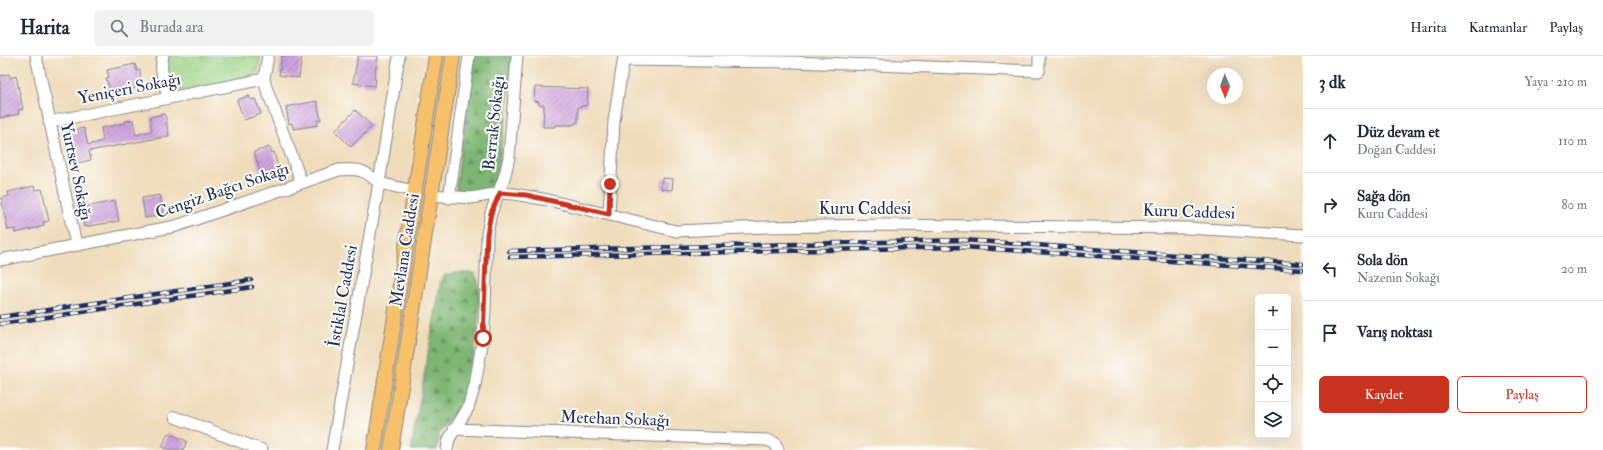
<!DOCTYPE html>
<html lang="tr">
<head>
<meta charset="utf-8">
<style>
	:root { --surface:#fff; --page:#f2f2f3; --text:#1f2937; --muted:#747a83; --line:#e0e1e3; --accent:#c8321e }
	body { margin:0; font-family:"IM FELL Double Pica",serif; background:var(--page); color:var(--text) }
	.controls { position:absolute; right:12px; bottom:12px; display:grid; overflow:hidden; border-radius:6px; box-shadow:0 4px 16px #0002 }
	.controls button { width:36px; height:36px; display:grid; place-items:center; padding:0; border:0; border-bottom:1px solid var(--line); background:var(--surface); color:var(--text); font:20px sans-serif }
	.compass { position:absolute; left:1207px; top:12px; width:36px; height:36px; border-radius:50%; background:var(--surface); box-shadow:0 4px 16px #0002; rotate:179deg }
	.stop { position:absolute; width:12px; height:12px; margin:-9px; border:3px solid #c8321e; border-radius:50%; background:#fff }
	.stop.end { background:#c8321e; border-color:#fff; box-shadow:0 1px 4px #0008 }
	.list { margin:0; padding:0; list-style:none }
	h2 { display:flex; justify-content:space-between; align-items:center; height:52px; margin:0; padding:0 16px; font-size:17px }
	h2 small { font-size:13px; font-weight:400; color:var(--muted) }
	.list li { display:grid; grid-template-columns:26px 1fr auto; gap:12px; align-items:center; box-sizing:border-box; height:64px; padding:0 16px; border-top:1px solid var(--line) }
	.list b { display:block; font-size:15px; white-space:nowrap }
	.list p { margin:0; font-size:13px; white-space:nowrap; color:var(--muted) }
	.list em { font-size:13px; font-style:normal; color:var(--muted) }
	.actions { display:flex; gap:8px; padding:12px 16px }
	.actions a { flex:1; padding:9px 0; border:1px solid var(--accent); border-radius:6px; text-align:center; font-size:14px; color:var(--accent) }
	.actions .main { background:var(--accent); color:#fff }
	.icon { flex:none; width:22px; height:22px; fill:none; stroke:currentColor; stroke-width:2; stroke-linecap:round; stroke-linejoin:round }
	.map { position:relative; flex:none; width:1303px; height:394px; overflow:hidden }
	header { display:flex; align-items:center; gap:24px; box-sizing:border-box; height:56px; padding:0 20px; background:var(--surface); border-bottom:1px solid var(--line) }
	header strong { font-size:19px }
	nav { display:flex; gap:22px; margin-inline-start:auto; font-size:14px }
	.search { width:280px; height:36px; background:var(--page); display:flex; align-items:center; gap:10px; box-sizing:border-box; padding:0 14px; border-radius:6px; color:var(--muted); font-size:15px }
	main { display:flex }
	aside { flex:1; background:var(--surface) }
	.map>svg:first-child { display:block }
	.forest { fill:url(#forest-firs); stroke:#4c7268 }
	.park { fill:url(#park-crowns); stroke:#5c8272 }
	.building { fill:url(#building-hatch) }
	.lines { fill:none; stroke-linecap:round; stroke-linejoin:round }
	.minor-casing { stroke:#85868c; stroke-width:13 }
	.major-casing { stroke:#85868c; stroke-width:16 }
	.minor { stroke:#fff; stroke-width:11 }
	.major { stroke:#f7c06b; stroke-width:14 }
	.rail-casing { stroke:#1b2f5e; stroke-width:4.5 }
	.rail { stroke:#fdfcf7; stroke-width:3; stroke-dasharray:9; stroke-linecap:butt }
	.route { stroke:#c8321e; stroke-width:5 }
	.labels { text-anchor:middle; stroke-width:4; stroke-linejoin:round; paint-order:stroke }
	.street-label { font-size:17px; fill:#1b2f5e; stroke:#fdfcf7 }
</style>
</head>
<body>
<header>
<strong>Harita</strong>
<div class="search"><svg class="icon" aria-label="search" viewBox="0 0 24 24"><circle cx="10" cy="10" r="6"/><path d="M15 15l6 6"/></svg>Burada ara</div>
<nav><a>Harita</a><a>Katmanlar</a><a>Paylaş</a></nav>
</header>
<main>
<div class="map">
<svg width="1303" height="394" viewBox="0 0 1303 394">
	<defs>
		<pattern id="forest-firs" width="22" height="20" patternUnits="userSpaceOnUse"><rect width="22" height="20" fill="#7eb673"/><path d="M5 1l3.5 6h-7zM16 11l3.5 6h-7z" fill="#669462"/></pattern>
		<pattern id="park-crowns" width="20" height="18" patternUnits="userSpaceOnUse"><rect width="20" height="18" fill="#9dd486"/><path d="M2 6a3 3 0 1 1 6 0M12 15a3 3 0 1 1 6 0" fill="none" stroke="#87b676"/></pattern>
		<pattern id="building-hatch" width="6" height="6" patternUnits="userSpaceOnUse"><rect width="6" height="6" fill="#cea4de"/><path d="M-1 1l2-2M0 6l6-6M5 7l2-2" fill="none" stroke="#a686b7"/></pattern>
	</defs>
	<rect width="100%" height="100%" fill="#fdfcf7"/>
	<filter id="ink" filterUnits="userSpaceOnUse"><feTurbulence type="fractalNoise" baseFrequency=".025" numOctaves="2"/><feDisplacementMap in="SourceGraphic" scale="8" xChannelSelector="R" yChannelSelector="G"/><feConvolveMatrix kernelMatrix="1 2 1 2 8 2 1 2 1" color-interpolation-filters="sRGB"/></filter>
	<filter id="wash" filterUnits="userSpaceOnUse"><feTurbulence type="fractalNoise" baseFrequency=".012" numOctaves="4" result="noise"/><feDisplacementMap in="SourceGraphic" scale="16" xChannelSelector="R" yChannelSelector="G"/><feGaussianBlur stdDeviation="0.9" result="paint"/><feColorMatrix in="noise" values="0 0 0 0 0 0 0 0 0 0 0 0 0 0 0 0 0 1.4 0 .05"/><feComposite in="paint" operator="in"/></filter>
	<g filter="url(#wash)">
		<rect width="100%" height="100%" fill="#efdcba"/>
		<path class="forest" d="M474 0H512L506 64 494 133 481 136 457 137 456 130Z
			M454 217H474C488 231 471 315 467 335L464 345 439 378 437 394H411L441 224 445 219Z"/>
		<path class="park" d="M168 0H261L257 17 250 21 182 35 175 33C168 22 166 12 168 0Z"/>
		<g id="blocks">
			<path class="building" d="M282 0H302L299 22 279 19Z
				M358 0H378L374 23H376L375 30 353 27Z
				M135 8 137 15 140 14 142 31 111 37 106 22 109 21 107 14Z
				M9 18 10 22 16 20 23 53 18 54 19 58 0 62V20Z
				M535 31 588 33 587 49 578 51V66L572 69H555V71H543L544 49H539V46L534 45Z
				M249 40 251 44 255 43 261 58 244 64 237 44Z
				M317 45 321 64H317L318 69 293 73 292 67 289 68 286 51Z
				M355 54 372 70 351 91 335 75Z
				M165 58 169 80 89 95 91 104 74 108 67 75 84 72 88 89 103 85 101 72 126 67 125 65 133 64 136 79 152 75 150 61Z
				M270 91 272 97 274 96 279 116 262 121 254 96Z
				M662 122 673 123 672 134 661 133Z
				M34 130 35 134 42 133 49 165 43 166 44 170 15 177V173L8 174 1 142 9 140 8 136Z
				M160 139 164 159 145 162 142 142Z
				M115 145 119 165 84 171 80 152Z
				M168 377 187 385 183 394H170L162 391Z"/>
		</g>
	</g>
	<g filter="url(#ink)">
		<use href="#blocks" fill-opacity="0" stroke="#85868c" stroke-width="1"/>
		<g class="lines">
			<defs>
				<path id="minor" d="M36 0 76 189
					M163 0C159 13 165 29 168 42
					M268 0 264 23 266 31 301 125
					M624 4 793 6 1039 15V0
					M49 66 264 23
					M379 127 399 0
					M431 139 471 142 500 137 514 138 548 144 676 175 766 171 883 169 1188 172 1303 179
					M449 142 469 0
					M609 158 614 65 624 0
					M0 204 176 170 339 114C359 112 364 114 379 127
					M175 361 262 394
					M454 373 767 384 775 387 778 394
					M332 394 379 127 414 135
					M447 394 449 383 468 352 475 329 483 282 485 253 487 178 491 157 505 119 509 101 517 0"/>
				<path id="major" d="M374 394 436 0
					M391 394 453 0"/>
			</defs>
			<use href="#minor" class="minor-casing"/>
			<use href="#major" class="major-casing"/>
			<use href="#minor" class="minor"/>
			<use href="#major" class="major"/>
			<defs>
				<path id="rail" d="M509 195 964 184 1303 208
					M510 201 963 191 1303 214
					M0 261 251 224
					M0 268 252 231"/>
			</defs>
			<use href="#rail" class="rail-casing"/>
			<use href="#rail" class="rail"/>
		</g>
	</g>
	<g class="lines" filter="url(#ink)">
		<path class="route" d="M483 282 487 178 491 157 500 137 526 139 609 158 610 128"/>
	</g>
	<g class="labels">
		<g class="street-label">
			<text transform="translate(129 32) rotate(-11)" y="6">Yeniçeri Sokağı</text>
			<text transform="translate(493 67) rotate(-84)" y="6">Berrak Sokağı</text>
			<text transform="translate(77 115) rotate(78)" y="6">Yurtsev Sokağı</text>
			<text transform="translate(222 134) rotate(-19)" y="6">Cengiz Bağcı Sokağı</text>
			<text x="865" y="158">Kuru Caddesi</text>
			<text transform="translate(1189 155) rotate(2)" y="6">Kuru Caddesi</text>
			<text transform="translate(404 194) rotate(-81)" y="6">Mevlana Caddesi</text>
			<text transform="translate(342 240) rotate(-80)" y="6">İstiklal Caddesi</text>
			<text transform="translate(615 362) rotate(2)" y="6">Metehan Sokağı</text>
		</g>
	</g>
</svg>
<div class="controls">
<button>+</button>
<button>−</button>
<button><svg class="icon" aria-label="locate" viewBox="0 0 24 24"><circle cx="12" cy="12" r="6"/><path d="M12 2v4M12 18v4M2 12h4M18 12h4"/></svg></button>
<button><svg class="icon" aria-label="layers" viewBox="0 0 24 24"><path d="M12 4l9 5-9 5-9-5zM3 14l9 5 9-5"/></svg></button>
</div>
<svg class="compass" viewBox="-18 -18 36 36"><path d="M0-13l5 13h-10z" fill="#e53935"/><path d="M0 13l5-13h-10z" fill="#747a83"/></svg>
<div class="stop" style="left:483px;top:282px"></div>
<div class="stop end" style="left:610px;top:128px"></div>
</div>
<aside>
<h2>3 dk<small>Yaya · 210 m</small></h2>
<ul class="list">
<li><svg class="icon" aria-label="ahead" viewBox="0 0 24 24"><path d="M12 20V5M6 11l6-6 6 6"/></svg><div><b>Düz devam et</b><p>Doğan Caddesi</p></div><em>110 m</em></li>
<li><svg class="icon" aria-label="right" viewBox="0 0 24 24"><path d="M7 20v-9h11M14 6l5 5-5 5"/></svg><div><b>Sağa dön</b><p>Kuru Caddesi</p></div><em>80 m</em></li>
<li><svg class="icon" aria-label="left" viewBox="0 0 24 24"><path d="M17 20v-9H6M10 6l-5 5 5 5"/></svg><div><b>Sola dön</b><p>Nazenin Sokağı</p></div><em>20 m</em></li>
<li><svg class="icon" aria-label="arrive" viewBox="0 0 24 24"><path d="M6 21V4h12l-3 4 3 4H6"/></svg><div><b>Varış noktası</b></div></li>
</ul>
<div class="actions"><a class="main">Kaydet</a><a>Paylaş</a></div>
</aside>
</main>
</body>
</html>
